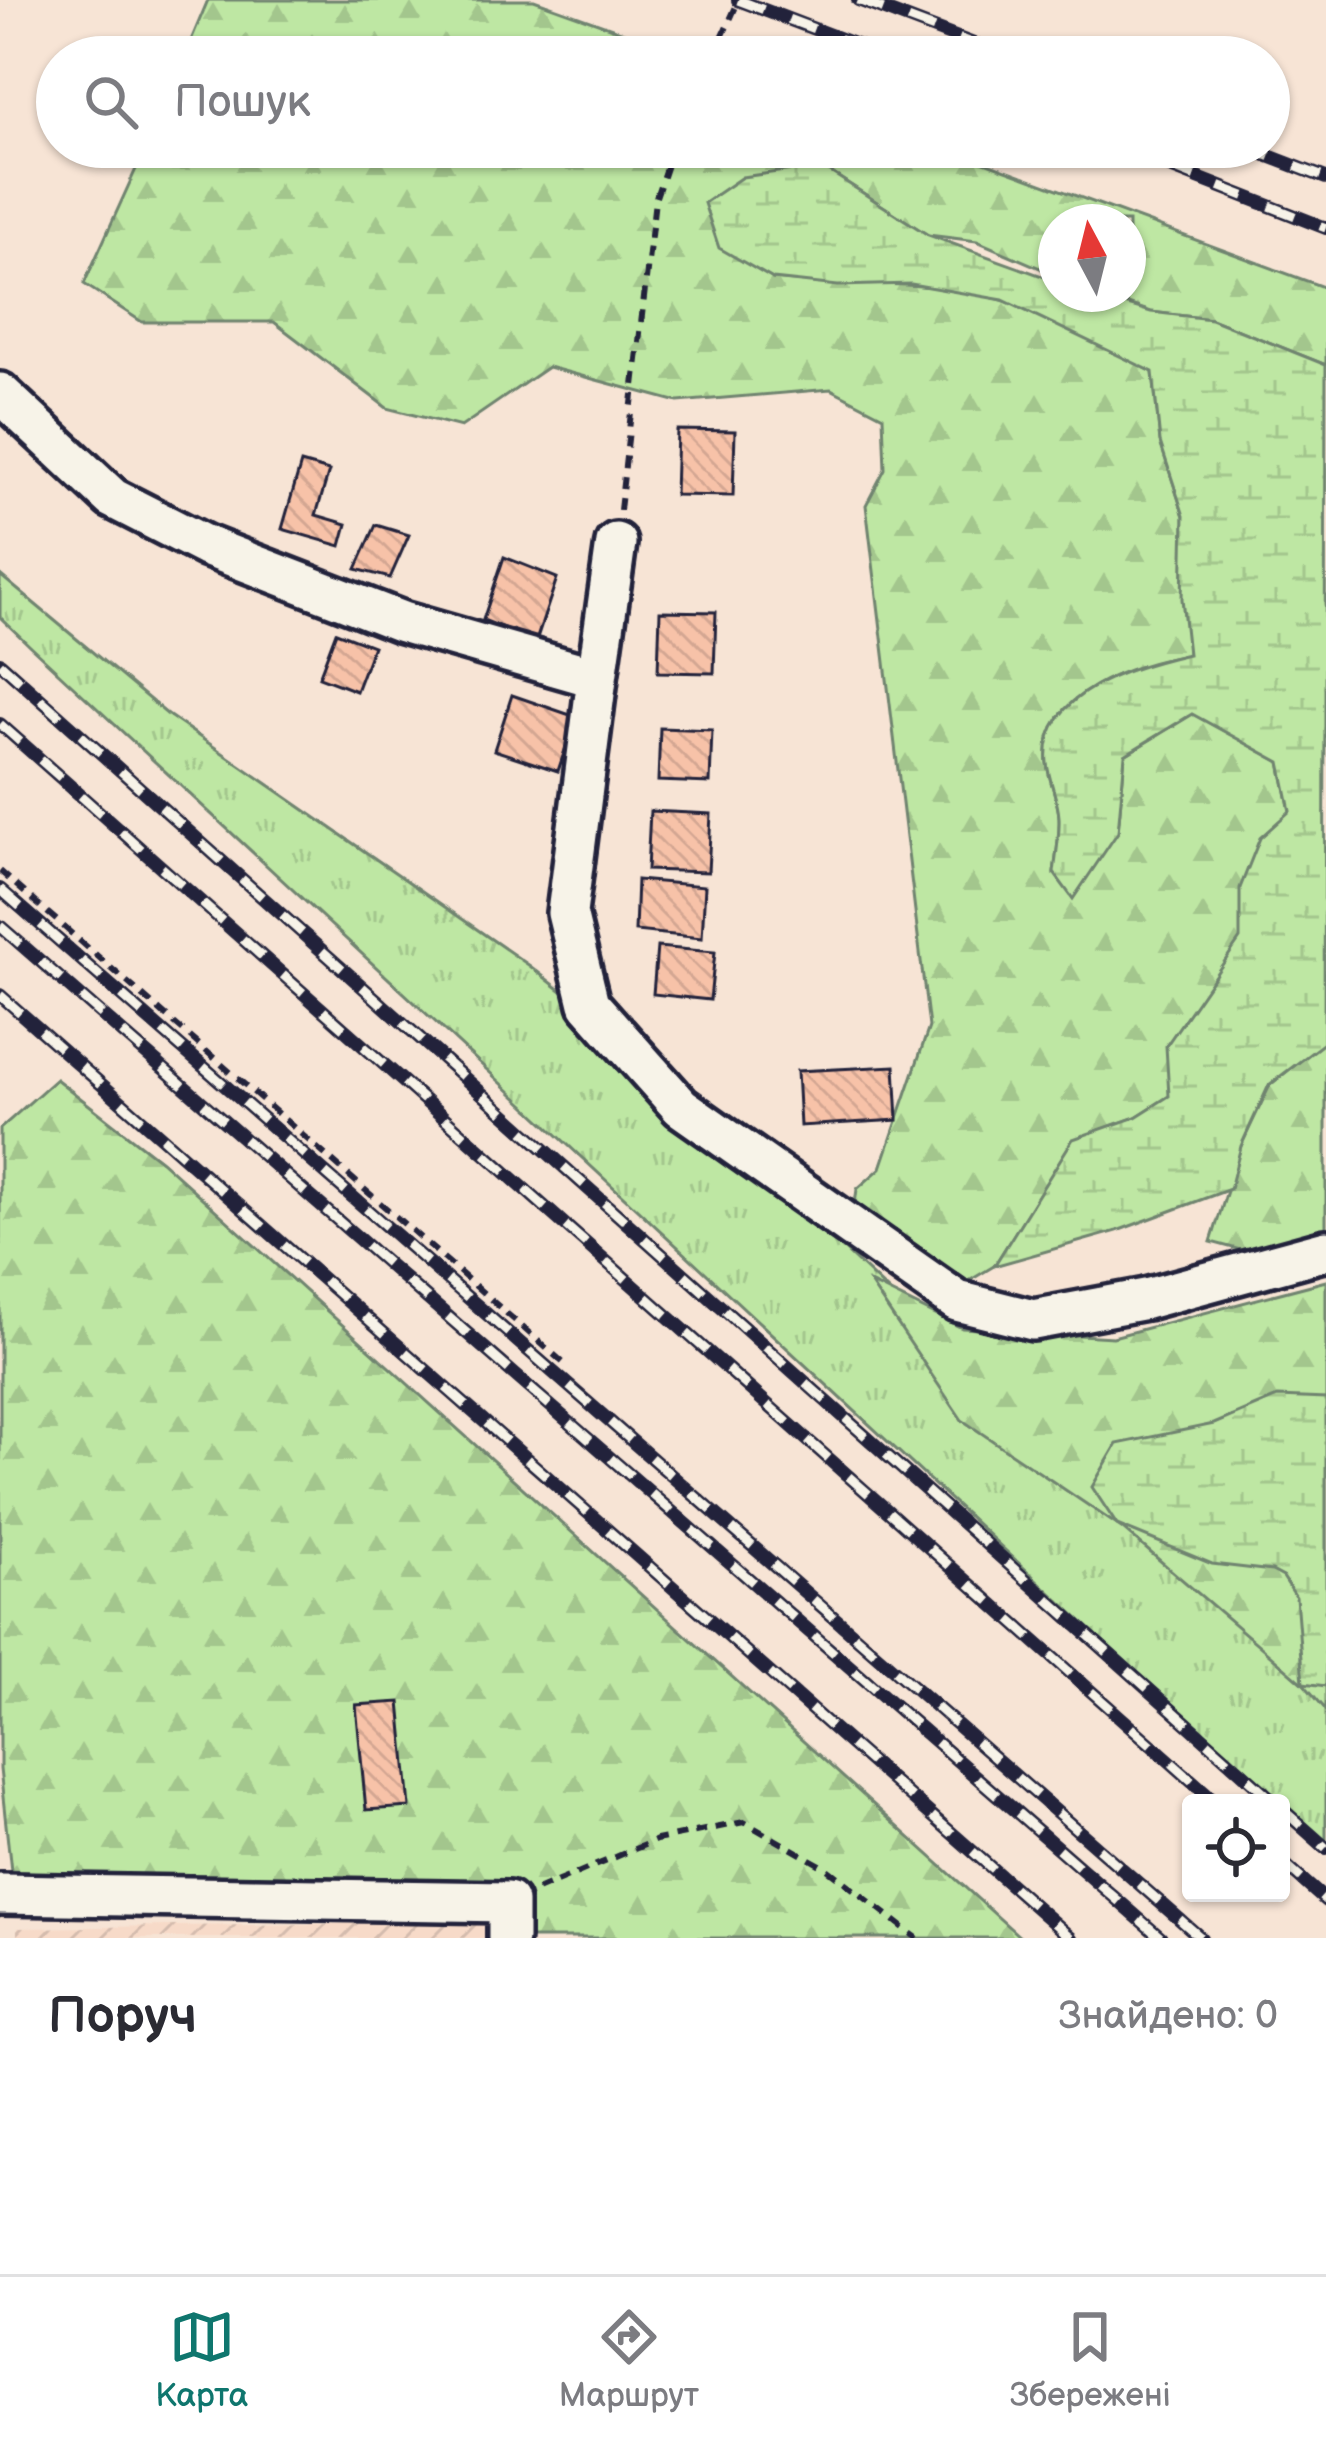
<!DOCTYPE html>
<html lang="uk">
<head>
<meta charset="utf-8">
<style>
	:root { --surface:#fff; --page:#f7f7f7; --text:#2b2b33; --muted:#7c7c81; --line:#e1e1e2; --accent:#0f766e }
	body { margin:0; font-family:"Balsamiq Sans",sans-serif; background:var(--page); color:var(--text) }
	.controls { position:absolute; right:36px; bottom:36px; display:grid; overflow:hidden; border-radius:12px; box-shadow:0 3px 9px #0004 }
	.controls button { width:108px; height:108px; display:grid; place-items:center; padding:0; border:0; border-bottom:3px solid var(--line); background:var(--surface); color:var(--text); font:60px sans-serif }
	.compass { position:absolute; left:1038px; top:204px; width:108px; height:108px; border-radius:50%; background:var(--surface); box-shadow:0 3px 9px #0004; rotate:353deg }
	.list { margin:0; padding:0; list-style:none }
	h2 { display:flex; justify-content:space-between; align-items:center; height:156px; margin:0; padding:0 48px; font-size:51px }
	h2 small { font-size:39px; font-weight:400; color:var(--muted) }
	.icon { flex:none; width:66px; height:66px; fill:none; stroke:currentColor; stroke-width:2; stroke-linecap:round; stroke-linejoin:round }
	.map { position:relative; flex:none; width:1326px; height:1938px; overflow:hidden }
	.search { position:absolute; background:var(--surface); box-shadow:0 3px 9px #0004; left:36px; right:36px; top:36px; height:132px; display:flex; align-items:center; gap:30px; box-sizing:border-box; padding:0 42px; border-radius:66px; color:var(--muted); font-size:45px }
	.sheet { height:336px; background:var(--surface) }
	nav { display:flex; justify-content:space-around; align-items:center; box-sizing:border-box; height:168px; border-top:3px solid var(--line); background:var(--surface); font-size:33px; color:var(--muted) }
	nav a { display:grid; justify-items:center; gap:6px }
	nav .on { color:var(--accent) }
	.map>svg:first-child { display:block }
	.industrial { fill:url(#industrial-furrows) }
	.grass { fill:url(#grass-tufts); stroke:#70846f; stroke-width:3 }
	.forest { fill:url(#forest-firs); stroke:#70846f; stroke-width:3 }
	.wetland { fill:url(#wetland-marsh); stroke:#70846f; stroke-width:3 }
	.building { fill:url(#building-back-hatch); stroke:#22223b; stroke-width:3 }
	.lines { fill:none; stroke-linecap:round; stroke-linejoin:round }
	.street-casing { stroke:#22223b; stroke-width:48 }
	.path { stroke:#22223b; stroke-width:6; stroke-dasharray:12 9; stroke-linecap:butt }
	.street { stroke:#f7f3e8; stroke-width:39 }
	.rail-casing { stroke:#22223b; stroke-width:14 }
	.rail { stroke:#f7f3e8; stroke-width:9; stroke-dasharray:27; stroke-linecap:butt }
</style>
</head>
<body>
<div class="map">
<svg width="1326" height="1938" viewBox="0 0 1326 1938">
	<defs>
		<pattern id="industrial-furrows" width="10" height="10" patternUnits="userSpaceOnUse" patternTransform="scale(3)"><rect width="10" height="10" fill="#f7dac8"/><path d="M-1 1l2-2M0 10L10 0M9 11l2-2" fill="none" stroke="#d3bbad"/></pattern>
		<pattern id="grass-tufts" width="24" height="20" patternUnits="userSpaceOnUse" patternTransform="scale(3)"><rect width="24" height="20" fill="#bee7a3"/><path d="M3 7l-1-3M5 7V3M7 7l1-3M15 17l-1-3M17 17v-4M19 17l1-3" fill="none" stroke="#a3c68d"/></pattern>
		<pattern id="forest-firs" width="22" height="20" patternUnits="userSpaceOnUse" patternTransform="scale(3)"><rect width="22" height="20" fill="#bee7a3"/><path d="M5 1l3.5 6h-7zM16 11l3.5 6h-7z" fill="#a3c68d"/></pattern>
		<pattern id="wetland-marsh" width="20" height="14" patternUnits="userSpaceOnUse" patternTransform="scale(3)"><rect width="20" height="14" fill="#bee7a3"/><path d="M1 5h8M5 5V1M11 12h8M15 12V8" fill="none" stroke="#a3c68d"/></pattern>
		<pattern id="building-back-hatch" width="6" height="6" patternUnits="userSpaceOnUse" patternTransform="scale(3)"><rect width="6" height="6" fill="#f7c2a8"/><path d="M-1 5l2 2M0 0l6 6M5-1l2 2" fill="none" stroke="#d3a692"/></pattern>
	</defs>
	<rect width="100%" height="100%" fill="#f7e4d5"/>
	<filter id="ink" filterUnits="userSpaceOnUse"><feTurbulence type="fractalNoise" baseFrequency=".00833" numOctaves="2"/><feDisplacementMap in="SourceGraphic" scale="24" xChannelSelector="R" yChannelSelector="G"/><feConvolveMatrix kernelMatrix="1 2 1 2 8 2 1 2 1" color-interpolation-filters="sRGB"/></filter>
	<g filter="url(#ink)">
		<path class="industrial" d="M549 1921V1938H17V1928Z"/>
		<path class="grass" d="M0 575 168 715 530 966 614 1032 1326 1705V1848L30 646 0 617Z"/>
		<path class="forest" d="M208 0H534L693 57H184Z
			M146 147H944L1326 288V365L1211 319 1151 312 1099 294H1128V222H1056V275L977 241 928 235 821 166 773 279C848 288 929 277 1002 300 1054 315 1105 348 1153 372L1160 442 1184 516 1188 655C1135 663 1040 693 1047 763 1049 781 1058 799 1059 817 1060 835 1056 855 1054 873L1118 832 1125 755 1193 714 1280 762 1290 811 1244 941 1169 1096 1136 1117 1073 1140 994 1266 964 1284 852 1227 857 1189 881 1168 929 1027 866 505 885 469 883 416 831 389 678 402 548 367 461 427 387 408 274 322H142L84 284Z
			M1326 1030V1245L1285 1262 1211 1242 1241 1146 1270 1085 1323 1043Z
			M56 1079 161 1161 1021 1938H509L508 1902 11 1871 0 1769V1129Z
			M1326 1281V1710L1303 1683 1123 1529 962 1420 870 1283 962 1328 1113 1337Z"/>
		<path class="wetland" d="M821 166 928 235 1056 281V294H1091L1151 312 1211 319 1326 365 1324 1043 1269 1085 1241 1146 1230 1189 1117 1231 994 1266 1073 1139 1136 1117 1169 1096 1166 1046 1240 939V888L1260 838 1290 811 1280 762 1192 714 1125 755 1118 832 1073 899 1054 873C1056 855 1060 835 1059 817 1058 799 1049 781 1047 763 1040 691 1136 666 1188 654L1182 599 1184 516 1160 442 1153 372 1003 300 911 284 838 286 773 279 719 248 704 203 742 177Z
			M1277 1397 1326 1399V1686L1303 1683 1296 1597 1283 1577 1272 1571 1212 1564 1117 1525 1092 1487 1117 1444 1214 1424Z"/>
		<path class="building" d="M677 430 735 431 733 496 675 495Z
			M301 463 329 471 316 515 347 524 341 546 282 529Z
			M376 525 409 535 390 578 356 569Z
			M504 557 557 578 536 641 483 620Z
			M660 611 716 612 714 673 658 672Z
			M336 632 373 646 356 691 319 677Z
			M512 695 576 717 558 771 494 750Z
			M660 728 712 730 710 783 658 781Z
			M650 811 711 814 708 872 647 870Z
			M637 880 705 886 702 938 635 931Z
			M657 947 715 952 710 1000 653 994Z
			M895 1066 898 1120 800 1126 797 1071Z
			M400 1702 410 1807 366 1810 356 1705Z"/>
		<g class="lines">
			<defs>
				<path id="street" d="M0 393 112 498 206 546 402 622 597 678 567 913 589 1004 681 1107 957 1301 1033 1320 1146 1299 1326 1250
					M597 678 616 543
					M0 1894 508 1902V1938"/>
			</defs>
			<use href="#street" class="street-casing"/>
			<path class="path" d="M713 57 739 0
				M620 510 655 200 673 147
				M0 871 567 1366
				M537 1890 656 1840 744 1822 826 1868 917 1938"/>
			<use href="#street" class="street"/>
			<defs>
				<path id="rail" d="M738 0 888 57
					M858 0 1008 57
					M1119 147 1326 228
					M1245 147 1326 178
					M0 663 1276 1803
					M0 724 1217 1803
					M0 889 1201 1938
					M0 926 1161 1938
					M0 995 1071 1938
					M1281 1808 1326 1848
					M1281 1861 1326 1901"/>
			</defs>
			<use href="#rail" class="rail-casing"/>
			<use href="#rail" class="rail"/>
		</g>
	</g>
</svg>
<div class="controls">
<button><svg class="icon" aria-label="locate" viewBox="0 0 24 24"><circle cx="12" cy="12" r="6"/><path d="M12 2v4M12 18v4M2 12h4M18 12h4"/></svg></button>
</div>
<svg class="compass" viewBox="-18 -18 36 36"><path d="M0-13l5 13h-10z" fill="#e53935"/><path d="M0 13l5-13h-10z" fill="#7c7c81"/></svg>
<div class="search"><svg class="icon" aria-label="search" viewBox="0 0 24 24"><circle cx="10" cy="10" r="6"/><path d="M15 15l6 6"/></svg>Пошук</div>
</div>
<section class="sheet">
<h2>Поруч<small>Знайдено: 0</small></h2>
<ul class="list">
</ul>
</section>
<nav>
<a class="on"><svg class="icon" aria-label="map" viewBox="0 0 24 24"><path d="M3 6l6-2 6 2 6-2v14l-6 2-6-2-6 2zM9 4v14M15 6v14"/></svg>Карта</a>
<a><svg class="icon" aria-label="directions" viewBox="0 0 24 24"><path d="M12 3l9 9-9 9-9-9zM9 14v-3h6M13 9l2 2-2 2"/></svg>Маршрут</a>
<a><svg class="icon" aria-label="saved" viewBox="0 0 24 24"><path d="M7 4h10v16l-5-4-5 4z"/></svg>Збережені</a>
</nav>
</body>
</html>
